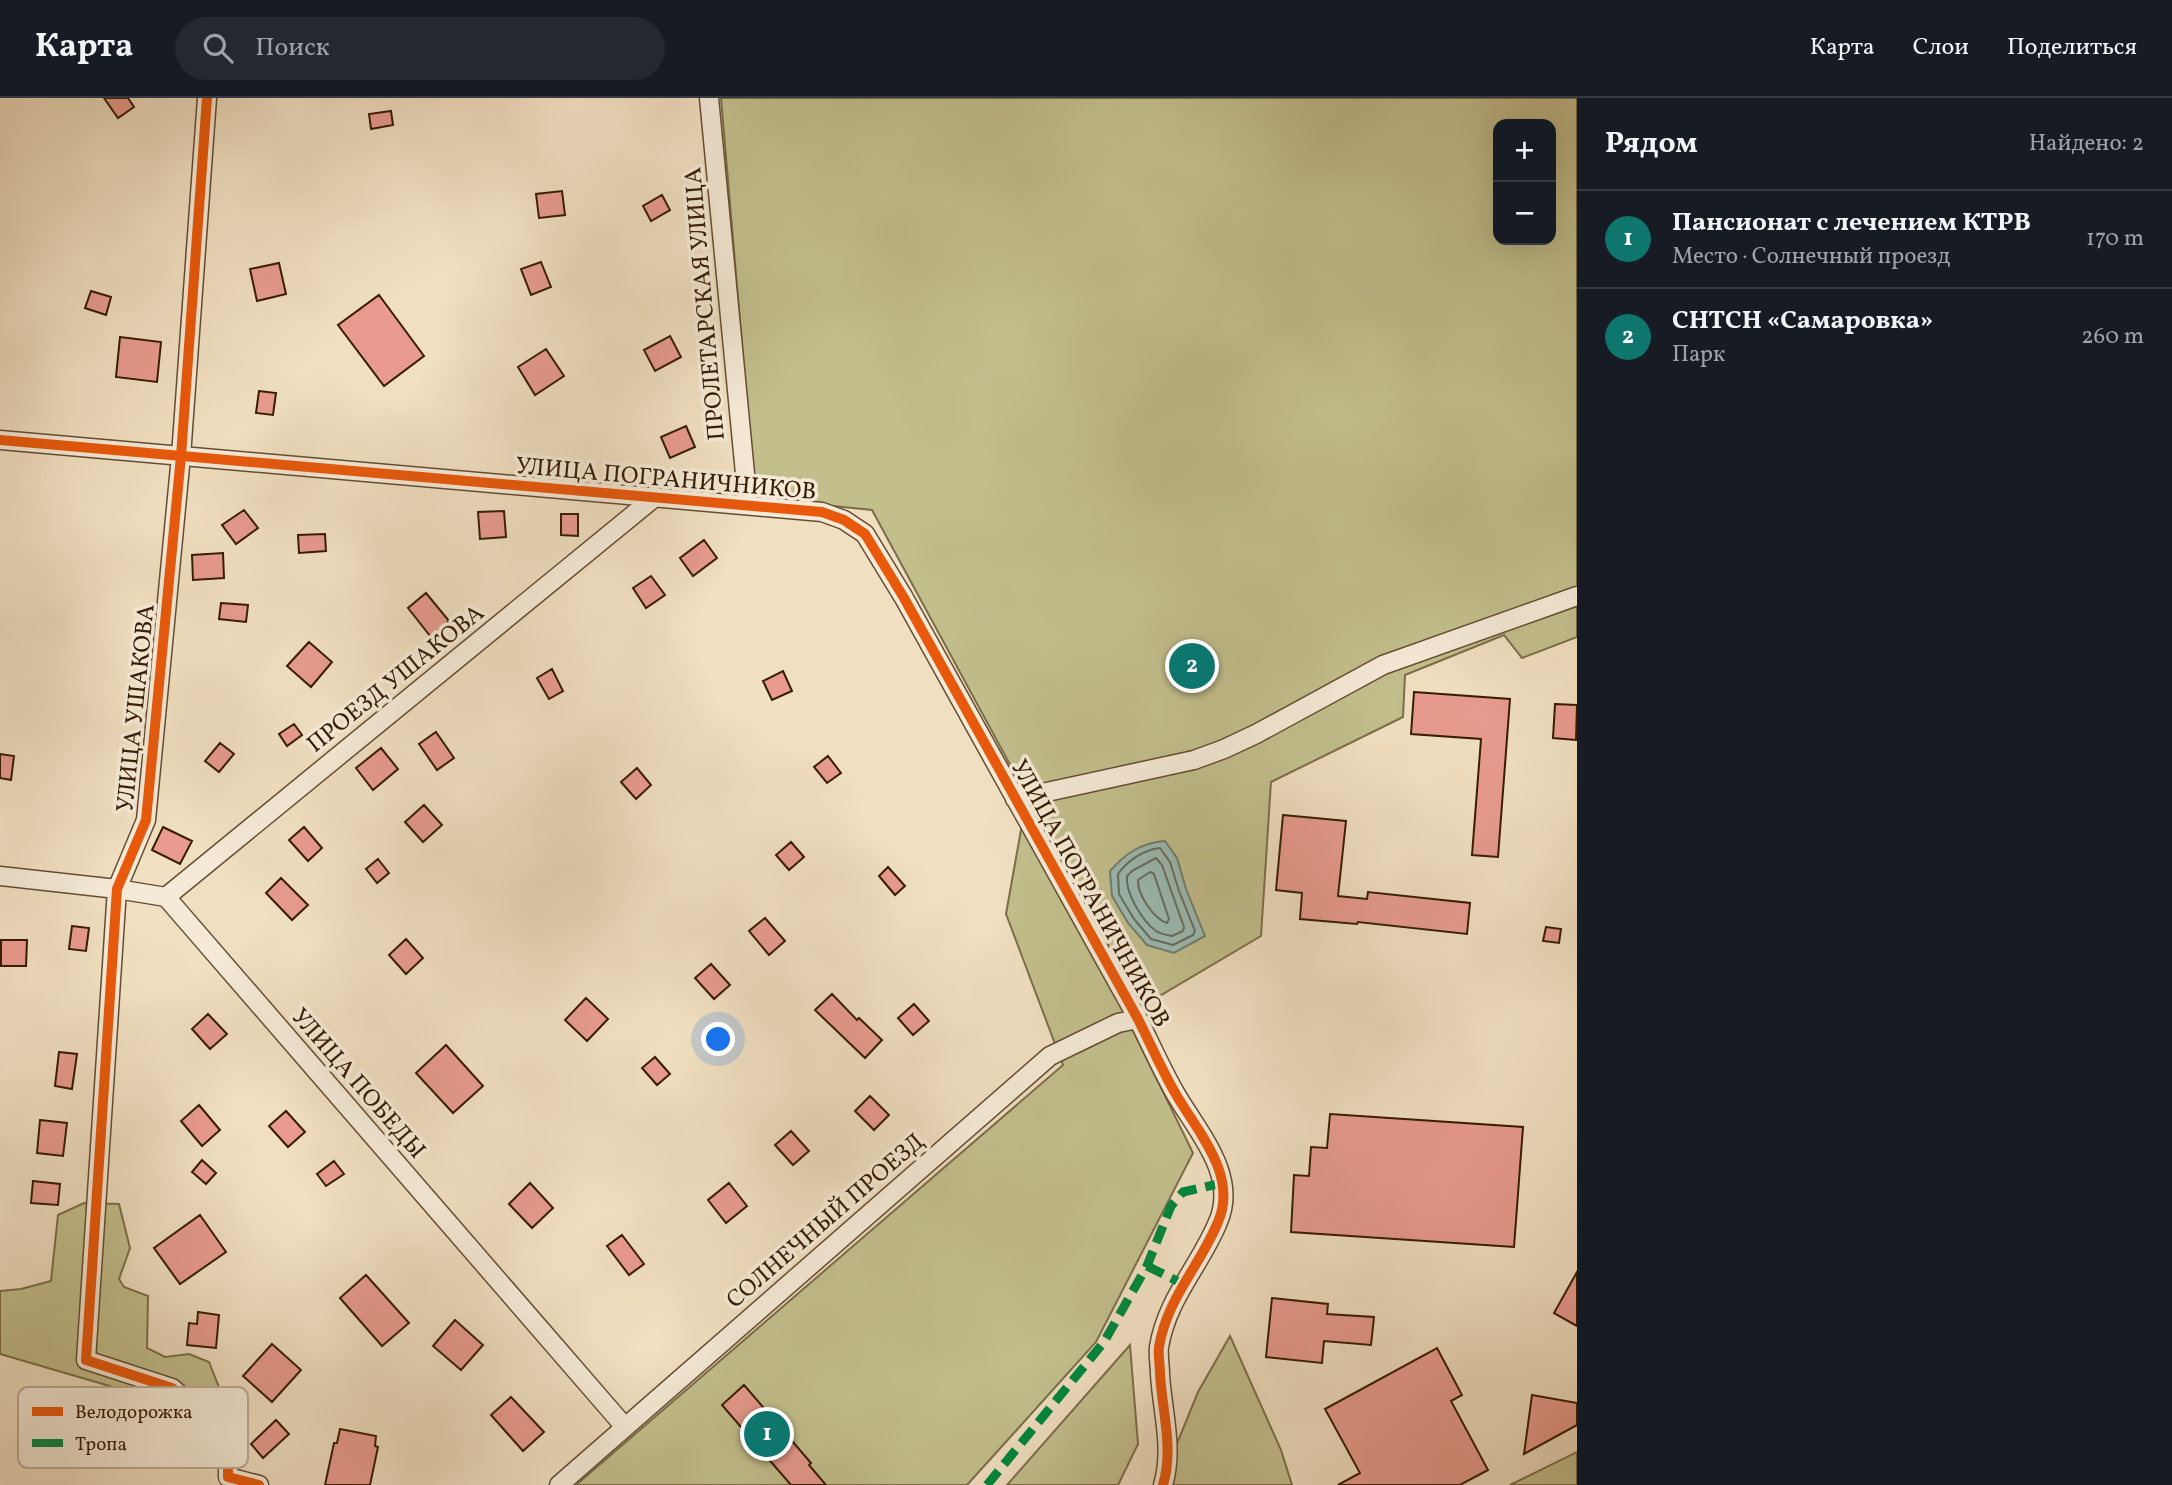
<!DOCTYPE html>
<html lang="ru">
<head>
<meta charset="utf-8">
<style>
	:root { --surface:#171b24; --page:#242831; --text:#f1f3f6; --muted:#9ea1a6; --line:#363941; --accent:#0f766e }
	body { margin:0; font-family:Vollkorn,serif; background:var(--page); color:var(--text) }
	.controls { position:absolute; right:21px; top:21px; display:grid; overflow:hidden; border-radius:14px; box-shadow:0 7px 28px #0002 }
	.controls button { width:63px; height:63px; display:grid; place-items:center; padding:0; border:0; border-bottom:2px solid var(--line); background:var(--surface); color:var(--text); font:35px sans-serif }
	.you { position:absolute; left:719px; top:942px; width:24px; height:24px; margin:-18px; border:5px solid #fff; border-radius:50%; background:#1a73e8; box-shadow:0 0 0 10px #1a73e833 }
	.badge { display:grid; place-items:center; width:46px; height:46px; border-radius:50%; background:var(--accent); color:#fff; font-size:23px; font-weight:700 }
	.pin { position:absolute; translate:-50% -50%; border:4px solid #fff; box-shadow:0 2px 7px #0006 }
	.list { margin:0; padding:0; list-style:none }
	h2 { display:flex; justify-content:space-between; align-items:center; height:91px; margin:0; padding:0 28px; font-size:30px }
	h2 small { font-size:23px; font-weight:400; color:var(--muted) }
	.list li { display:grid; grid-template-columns:46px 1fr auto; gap:21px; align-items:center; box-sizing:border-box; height:98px; padding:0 28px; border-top:2px solid var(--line) }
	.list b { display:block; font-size:26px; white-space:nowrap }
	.list p { margin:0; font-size:23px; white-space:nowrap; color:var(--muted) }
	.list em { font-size:23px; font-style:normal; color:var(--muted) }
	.icon { flex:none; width:38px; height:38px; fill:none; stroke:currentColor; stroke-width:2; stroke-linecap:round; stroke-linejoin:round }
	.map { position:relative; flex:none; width:1577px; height:1387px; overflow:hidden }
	header { display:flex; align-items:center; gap:42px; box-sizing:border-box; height:98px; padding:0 35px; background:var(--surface); border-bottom:2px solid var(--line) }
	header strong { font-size:33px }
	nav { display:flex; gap:38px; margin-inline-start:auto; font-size:24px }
	.search { width:490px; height:63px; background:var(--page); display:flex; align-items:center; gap:18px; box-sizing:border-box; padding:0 24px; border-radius:38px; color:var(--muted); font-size:26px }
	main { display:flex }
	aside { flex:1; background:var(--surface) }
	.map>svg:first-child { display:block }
	.green { fill:#c2bf8d; stroke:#7c6e48; stroke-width:2; fill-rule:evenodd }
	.water { fill:#9abcb4; stroke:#727c6d; stroke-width:2 }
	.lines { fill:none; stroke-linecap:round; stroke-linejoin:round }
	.shore { stroke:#686c5c; stroke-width:2 }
	.building { fill:#e89b8e; stroke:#361c03; stroke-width:2 }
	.street-casing { stroke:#644d32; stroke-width:21 }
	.street { stroke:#f5ead7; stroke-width:18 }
	.quiet { stroke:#00873e; stroke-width:9; stroke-dasharray:18 9; stroke-linecap:butt }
	.cycleway-casing { stroke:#f5ead7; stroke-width:15 }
	.cycleway { stroke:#e8590c; stroke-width:10 }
	.labels { text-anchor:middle; stroke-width:7; stroke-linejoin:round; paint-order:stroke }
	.street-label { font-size:24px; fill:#361c03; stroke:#f5ead7 }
	.key { fill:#f5ead7; stroke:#bcac97; stroke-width:2 }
	.key-label { font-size:19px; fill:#361c03 }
</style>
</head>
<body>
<header>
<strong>Карта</strong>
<div class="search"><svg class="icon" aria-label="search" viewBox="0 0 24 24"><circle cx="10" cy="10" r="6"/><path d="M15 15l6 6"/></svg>Поиск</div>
<nav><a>Карта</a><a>Слои</a><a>Поделиться</a></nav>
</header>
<main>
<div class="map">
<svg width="1577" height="1387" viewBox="0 0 1577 1387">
	<rect width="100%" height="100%" fill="#f0dfc1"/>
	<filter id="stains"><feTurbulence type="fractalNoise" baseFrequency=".00286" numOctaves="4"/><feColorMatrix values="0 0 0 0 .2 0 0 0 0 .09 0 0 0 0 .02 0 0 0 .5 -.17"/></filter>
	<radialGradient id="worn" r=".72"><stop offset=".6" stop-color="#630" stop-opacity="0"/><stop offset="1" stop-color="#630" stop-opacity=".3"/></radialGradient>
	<path class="green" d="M721 0H1577V539L1522 560 1504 537 1405 577 1403 619 1271 684 1261 838 1126 918 1193 1055 1096 1244 967 1387H576L1063 967 1006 816 1026 704 1020 685 872 412 755 400ZM1498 26H1551V142H1498Z
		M84 1105 119 1106 130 1150 119 1181 124 1189 148 1198 147 1250 165 1259 189 1256 209 1264 222 1297 220 1322 198 1338 171 1306 0 1256V1193L21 1191 51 1183 58 1117Z
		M1230 1238 1281 1352 1292 1387H1160L1198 1294Z
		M1130 1247 1138 1346 1118 1387H1007Z
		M1577 1354V1387H1510Z"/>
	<path class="water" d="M1165 743 1177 760 1186 791 1205 838 1174 855 1147 847 1128 825 1112 798 1110 773C1126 755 1141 745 1165 743Z"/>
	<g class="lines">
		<path class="shore" d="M1160 750 1170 764 1179 793 1195 833 1193 837 1173 847 1151 841 1134 821 1119 796 1118 776C1127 763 1143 752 1160 750Z
			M1156 760 1162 767 1184 829 1183 833 1172 838C1168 837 1160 836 1156 833 1142 823 1125 794 1127 778L1132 773Z
			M1150 774 1154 776 1169 821 1167 825C1154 821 1137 796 1138 782Z"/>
	</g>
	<path class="building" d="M104 0H128L134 9 118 20Z
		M391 13 393 27 371 31 369 16Z
		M562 93 565 117 539 120 536 96Z
		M662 97 670 112 651 123 643 108Z
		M541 164 551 189 531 197 521 171Z
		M279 165 286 196 257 203 250 171Z
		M91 193 111 199 106 217 85 210Z
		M379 197 424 258 384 288 338 227Z
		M670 238 681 259 655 273 644 252Z
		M120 239 161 244 157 284 116 279Z
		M546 251 564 278 535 297 518 269Z
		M259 293 276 295 273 317 256 315Z
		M686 328 695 349 670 360 661 339Z
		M244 412 258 430 236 446 222 427Z
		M504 413 506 439 480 441 478 414Z
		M561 416H578V438L561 437Z
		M325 436 326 453 299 455 298 437Z
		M704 442 717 460 693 478 680 460Z
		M223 455 224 480 193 482 192 457Z
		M651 478 665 497 646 510 633 490Z
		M426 495 449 523 431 539 408 510Z
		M221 505 248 507 246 524 219 521Z
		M309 544 332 564 311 589 287 568Z
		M552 571 563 593 549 601 537 580Z
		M783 573 792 593 772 602 763 583Z
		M1414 594 1510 601 1498 759 1472 757 1481 641 1411 636Z
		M1555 606 1577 607 1576 642 1553 640Z
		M294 626 302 637 287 648 279 636Z
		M436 634 454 660 437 672 419 646Z
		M220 645 234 656 219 674 205 663Z
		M381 650 398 671 373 692 356 670Z
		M0 656 14 658 11 682 0 680Z
		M828 658 841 675 827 685 814 669Z
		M637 670 651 687 636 701 621 684Z
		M424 707 442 727 423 744 405 724Z
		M1283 717 1346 723 1338 798 1367 801 1368 794 1470 805 1467 836 1358 824 1357 826 1300 821 1302 795 1276 792Z
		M163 729 192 743 180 766 152 752Z
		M304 729 322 750 308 763 289 742Z
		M791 744 804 759 789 772 776 757Z
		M378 761 389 775 377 785 366 771Z
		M888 769 905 788 895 797 879 778Z
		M281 780 308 807 292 822 266 795Z
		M765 820 785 843 769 857 749 833Z
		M72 828 89 830 86 853 69 851Z
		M1546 829 1561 831 1559 845 1543 843Z
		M406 841 423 860 406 876 389 857Z
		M1 842H27L26 868H1Z
		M711 866 730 887 714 901 695 880Z
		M832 896 857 922 859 920 882 942 865 960 815 912Z
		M586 900 608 921 587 943 565 922Z
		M914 906 929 923 913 937 898 920Z
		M208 916 227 936 210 951 192 931Z
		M446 947 483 988 453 1015 416 975Z
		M59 954 77 956 72 991 55 988Z
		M655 959 670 976 657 987 642 970Z
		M870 998 889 1017 874 1032 855 1013Z
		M199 1007 220 1032 202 1048 181 1023Z
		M286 1013 305 1034 288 1049 269 1028Z
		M1330 1016 1523 1029 1514 1149 1291 1134 1294 1077 1309 1078 1311 1049 1327 1050Z
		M40 1022 67 1025 63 1058 37 1055Z
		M791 1033 809 1053 793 1067 775 1047Z
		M202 1062 216 1075 206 1086 192 1074Z
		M334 1063 344 1076 326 1088 317 1076Z
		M33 1083 60 1086 58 1107 31 1105Z
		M530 1085 553 1110 532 1130 509 1106Z
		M729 1085 747 1108 726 1125 708 1102Z
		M200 1117 226 1154 180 1186 154 1150Z
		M622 1137 644 1166 629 1177 607 1148Z
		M1577 1174V1228L1554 1215Z
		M366 1177 409 1225 382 1248 340 1200Z
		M1272 1200 1328 1206 1327 1216 1374 1219 1371 1247 1324 1243 1322 1265 1266 1259Z
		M198 1214 219 1217 216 1250 187 1247 189 1225 197 1226Z
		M455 1222 483 1247 461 1272 433 1248Z
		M272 1246 301 1272 272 1304 243 1278Z
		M1437 1250 1462 1297 1451 1303 1488 1372 1460 1387H1338L1360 1375 1325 1311Z
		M744 1287 811 1365 809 1367 826 1387H791L722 1307Z
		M1532 1297 1577 1305V1327L1524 1356Z
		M511 1299 544 1334 523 1353 491 1317Z
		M276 1322 289 1336 263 1360 251 1346Z
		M340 1331 376 1338 375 1348 378 1349 370 1387H325L334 1345H337Z"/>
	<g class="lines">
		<defs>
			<path id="street" d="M207 0 181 358 146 722 117 791 86 1262 172 1290 196 1311 223 1345 228 1359V1379L259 1387
				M709 0 748 407
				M0 342 822 414 844 422 865 436 904 500 1138 921C1150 945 1161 970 1174 993 1195 1031 1239 1076 1218 1124 1200 1168 1167 1200 1159 1249 1158 1258 1160 1267 1160 1276 1162 1313 1174 1350 1163 1387
				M1015 701 1194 662 1224 651 1256 636 1383 567 1577 498
				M0 778 117 791 166 799 625 1329
				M166 799 655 399
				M559 1387 1050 958 1118 925 1138 921"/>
		</defs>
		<use href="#street" class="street-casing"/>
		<use href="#street" class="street"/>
		<path class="quiet" d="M1147 1168 1183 1186
			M987 1387 1104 1244 1147 1168 1171 1108 1183 1094 1222 1085"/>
		<defs>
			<path id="cycleway" d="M207 0 181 358 146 722 117 791 86 1262 172 1290 196 1311 223 1345 228 1359V1379L259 1387
				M0 342 822 414 844 422 865 436 904 500 1138 921C1150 945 1161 970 1174 993 1195 1031 1239 1076 1218 1124 1200 1168 1167 1200 1159 1249 1158 1258 1160 1267 1160 1276 1162 1313 1174 1350 1163 1387"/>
		</defs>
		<use href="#cycleway" class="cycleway-casing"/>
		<use href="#cycleway" class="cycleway"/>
	</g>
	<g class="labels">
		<g class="street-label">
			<text transform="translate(704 206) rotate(-95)" y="8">ПРОЛЕТАРСКАЯ УЛИЦА</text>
			<text transform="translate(666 380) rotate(5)" y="8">УЛИЦА ПОГРАНИЧНИКОВ</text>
			<text transform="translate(395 580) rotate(-39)" y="8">ПРОЕЗД УШАКОВА</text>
			<text transform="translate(135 610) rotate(-84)" y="8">УЛИЦА УШАКОВА</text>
			<text transform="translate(1091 795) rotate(61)" y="8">УЛИЦА ПОГРАНИЧНИКОВ</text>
			<text transform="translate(359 985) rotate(49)" y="8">УЛИЦА ПОБЕДЫ</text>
			<text transform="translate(825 1122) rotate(-41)" y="8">СОЛНЕЧНЫЙ ПРОЕЗД</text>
		</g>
	</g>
	<rect x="18" y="1289" width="230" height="81" rx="10" class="key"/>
	<rect x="32" y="1309" width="31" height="9" fill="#e8590c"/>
	<rect x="32" y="1341" width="31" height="8" fill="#00873e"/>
	<g class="key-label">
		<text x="75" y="1320">Велодорожка</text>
		<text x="75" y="1352">Тропа</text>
	</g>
	<rect width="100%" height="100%" filter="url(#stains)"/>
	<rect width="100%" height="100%" fill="url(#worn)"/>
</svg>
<div class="controls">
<button>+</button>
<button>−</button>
</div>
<div class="you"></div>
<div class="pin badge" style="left:767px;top:1336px">1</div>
<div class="pin badge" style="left:1192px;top:568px">2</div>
</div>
<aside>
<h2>Рядом<small>Найдено: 2</small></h2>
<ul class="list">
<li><span class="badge">1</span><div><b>Пансионат с лечением КТРВ</b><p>Место · Солнечный проезд</p></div><em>170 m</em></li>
<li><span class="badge">2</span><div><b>СНТСН «Самаровка»</b><p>Парк</p></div><em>260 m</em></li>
</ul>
</aside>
</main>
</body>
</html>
